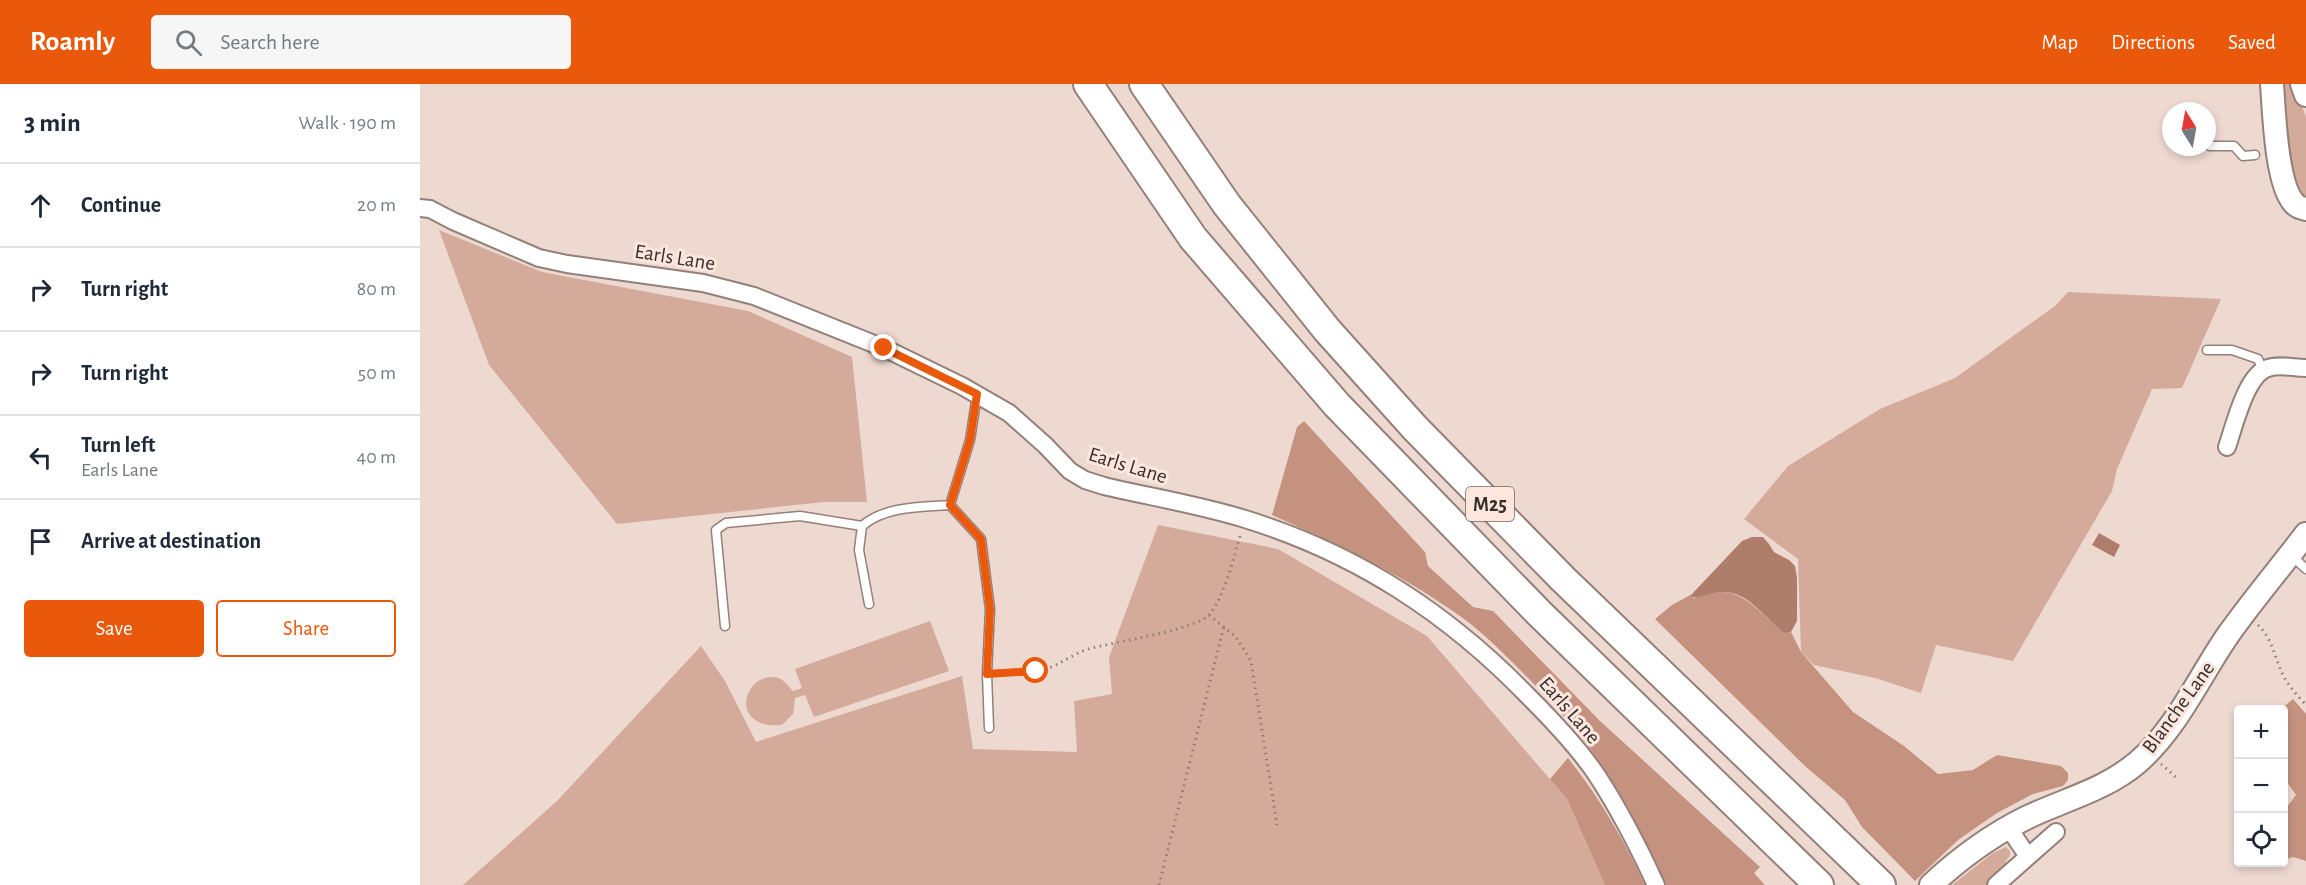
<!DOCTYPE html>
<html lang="en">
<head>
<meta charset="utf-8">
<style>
	:root { --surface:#fff; --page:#f6f6f7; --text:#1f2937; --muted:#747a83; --line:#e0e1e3; --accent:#ea580c }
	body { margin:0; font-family:"Alegreya Sans",sans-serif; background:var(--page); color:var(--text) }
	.controls { position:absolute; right:18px; bottom:18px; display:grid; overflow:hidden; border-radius:6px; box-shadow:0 3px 9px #0003 }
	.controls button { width:54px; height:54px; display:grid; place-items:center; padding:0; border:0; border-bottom:2px solid var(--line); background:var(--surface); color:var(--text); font:30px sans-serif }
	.compass { position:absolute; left:1742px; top:18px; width:54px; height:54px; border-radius:50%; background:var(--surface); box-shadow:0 3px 9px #0003; rotate:349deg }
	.stop { position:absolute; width:18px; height:18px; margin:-14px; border:4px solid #ea580c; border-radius:50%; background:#fff }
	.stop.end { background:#ea580c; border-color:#fff; box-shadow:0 2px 6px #0008 }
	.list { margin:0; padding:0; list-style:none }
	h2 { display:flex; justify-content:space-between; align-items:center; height:78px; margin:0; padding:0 24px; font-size:26px }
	h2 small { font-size:20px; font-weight:400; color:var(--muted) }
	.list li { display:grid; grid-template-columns:39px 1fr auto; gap:18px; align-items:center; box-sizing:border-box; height:84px; padding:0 24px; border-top:2px solid var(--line) }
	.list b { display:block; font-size:22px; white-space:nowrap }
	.list p { margin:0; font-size:20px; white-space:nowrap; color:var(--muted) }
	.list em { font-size:20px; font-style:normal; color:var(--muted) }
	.actions { display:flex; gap:12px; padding:18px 24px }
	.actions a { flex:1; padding:14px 0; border:2px solid var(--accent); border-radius:6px; text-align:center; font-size:21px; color:var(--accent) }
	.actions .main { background:var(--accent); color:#fff }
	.icon { flex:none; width:33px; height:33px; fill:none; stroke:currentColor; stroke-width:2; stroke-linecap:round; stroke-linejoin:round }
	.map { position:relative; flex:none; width:1886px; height:801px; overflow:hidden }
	header { display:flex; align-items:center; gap:36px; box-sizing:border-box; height:84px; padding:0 30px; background:var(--accent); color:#fff }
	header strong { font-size:28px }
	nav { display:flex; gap:33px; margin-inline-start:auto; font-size:21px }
	.search { width:420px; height:54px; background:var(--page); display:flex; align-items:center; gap:15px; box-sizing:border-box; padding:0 21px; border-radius:6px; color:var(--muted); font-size:22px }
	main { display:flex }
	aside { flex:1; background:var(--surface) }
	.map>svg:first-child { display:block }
	.green { fill:#d4aa9b }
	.forest { fill:#c59280 }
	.water { fill:#af7e6b }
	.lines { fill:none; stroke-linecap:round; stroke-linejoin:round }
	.lane-casing { stroke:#938079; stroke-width:11 }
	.street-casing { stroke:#938079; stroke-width:20 }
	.secondary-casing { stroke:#938079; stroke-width:26 }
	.highway-casing { stroke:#938079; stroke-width:32 }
	.path { stroke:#8c7e78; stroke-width:3; stroke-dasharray:1.5 4.5; stroke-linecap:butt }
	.lane { stroke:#fff; stroke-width:8 }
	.street { stroke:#fff; stroke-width:16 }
	.secondary { stroke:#fff; stroke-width:22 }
	.highway { stroke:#fff; stroke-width:28 }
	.route { stroke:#ea580c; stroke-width:8 }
	.labels { text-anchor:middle; stroke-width:6; stroke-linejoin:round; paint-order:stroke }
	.shield { fill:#fce6de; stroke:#726661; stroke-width:1.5 }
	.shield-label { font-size:20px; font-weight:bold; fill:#372f2c }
	.street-label { font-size:21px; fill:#372f2c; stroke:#fce6de }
</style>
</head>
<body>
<header>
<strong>Roamly</strong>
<div class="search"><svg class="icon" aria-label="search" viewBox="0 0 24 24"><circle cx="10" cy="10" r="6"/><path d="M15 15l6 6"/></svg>Search here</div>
<nav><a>Map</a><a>Directions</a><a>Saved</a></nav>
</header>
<main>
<aside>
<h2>3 min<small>Walk · 190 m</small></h2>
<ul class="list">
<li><svg class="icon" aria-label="ahead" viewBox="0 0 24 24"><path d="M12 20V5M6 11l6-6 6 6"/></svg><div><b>Continue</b></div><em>20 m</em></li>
<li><svg class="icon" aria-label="right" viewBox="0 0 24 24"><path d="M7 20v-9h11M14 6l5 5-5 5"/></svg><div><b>Turn right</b></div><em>80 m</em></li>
<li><svg class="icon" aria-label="right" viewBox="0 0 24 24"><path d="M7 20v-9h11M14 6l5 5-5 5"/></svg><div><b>Turn right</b></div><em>50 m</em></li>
<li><svg class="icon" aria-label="left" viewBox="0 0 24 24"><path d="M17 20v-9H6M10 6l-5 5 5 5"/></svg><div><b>Turn left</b><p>Earls Lane</p></div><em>40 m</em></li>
<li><svg class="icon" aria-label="arrive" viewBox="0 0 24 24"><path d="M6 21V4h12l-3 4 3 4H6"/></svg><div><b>Arrive at destination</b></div></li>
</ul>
<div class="actions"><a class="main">Save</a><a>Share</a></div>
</aside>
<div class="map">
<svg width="1886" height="801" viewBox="0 0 1886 801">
	<rect width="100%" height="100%" fill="#eed9d1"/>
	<path class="green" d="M1859 0H1874L1886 33V116L1874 104Z
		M19 146 122 188 328 227 432 273 447 418H404L197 440 69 281Z
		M1648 208 1801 215 1762 304 1732 305 1697 385 1692 407 1593 577 1516 561 1501 609 1455 594 1394 581 1381 568 1378 475 1324 435 1368 382 1460 325 1535 294 1635 222Z
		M738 441 858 465 1007 552 1147 715 1185 801H43L137 717 281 562 305 597 336 658 542 592 553 665 657 668 654 617 692 610 689 573Z
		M510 537 529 587 394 633 385 611 375 614 373 630 362 641C305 646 325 584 359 594 364 596 369 603 373 607L382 604 375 585Z
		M1586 763 1590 767V772L1585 777 1588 781 1567 801H1532L1573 769Z"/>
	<path class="forest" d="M884 337 1005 468 1008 482 1053 523 1073 527 1179 636 1340 783 1334 789 1345 801H1246C1225 757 1203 714 1176 673 1154 641 1126 612 1098 584 1079 565 1059 545 1037 530 979 489 917 460 852 431L877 343Z
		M1303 508C1331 510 1343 535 1365 549L1371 548 1381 568 1433 628 1484 662 1518 690 1553 686 1577 671 1641 682 1648 689V696L1643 702 1613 710 1577 729 1538 756 1495 797 1442 743 1425 716 1386 683 1235 535 1252 521 1272 510V513L1274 514 1285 509Z
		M1873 615 1886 630V777L1873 773 1864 776V727L1876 711 1864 694V626L1861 625Z
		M1148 674C1179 713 1204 756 1225 801H1185L1147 715 1130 695Z"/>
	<path class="water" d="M1679 449 1700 461 1694 473 1672 461Z
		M1332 453H1343L1349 460 1354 468 1369 476 1375 482 1377 494V537L1371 548 1365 549C1344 536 1331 508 1303 508 1292 508 1281 514 1272 513V510L1322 457Z"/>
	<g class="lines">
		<defs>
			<path id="lane" d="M1790 62H1814L1823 72 1835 71
				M1787 266H1812L1838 275 1843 286
				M557 311 550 356 530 421 561 455 570 525 567 590 569 644
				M1871 471 1886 485
				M449 520 439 466 442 442C465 422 501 423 530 421
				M305 542 296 446 306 439 380 432 442 442"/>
			<path id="street" d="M0 124 10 125 33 137 119 174 147 180 283 199 334 212 464 264 542 302 589 329 625 361 650 387 665 396 684 402C731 413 780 421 825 435 938 470 1029 530 1110 614 1134 638 1159 664 1178 693 1200 727 1219 764 1236 801
				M1807 363C1814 343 1826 290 1848 284 1859 280 1874 284 1886 284
				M1588 743 1607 771
				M1576 801 1636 748"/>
			<path id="secondary" d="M1852 0C1854 26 1856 100 1874 119 1877 123 1881 124 1886 125
				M1882 0 1886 11
				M1511 801C1540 774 1573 750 1608 733 1646 715 1685 706 1718 678 1757 644 1779 593 1808 551 1832 517 1860 484 1886 450"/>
			<path id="highway" d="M668 0 773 154 917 321 1119 529 1399 801
				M724 0 807 121 907 246 995 344 1143 495 1461 801"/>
		</defs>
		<use href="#lane" class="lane-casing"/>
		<use href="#street" class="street-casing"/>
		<use href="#secondary" class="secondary-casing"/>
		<use href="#highway" class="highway-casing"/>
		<path class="path" d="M789 531 816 553 831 577 857 741
			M1838 541C1853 555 1855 576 1864 593 1870 604 1878 612 1886 621
			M577 590C591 589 605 589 619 587 638 583 650 571 668 565 693 558 777 546 790 530 805 511 814 472 821 449
			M1741 680 1758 695
			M739 801 804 542"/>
		<use href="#lane" class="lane"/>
		<use href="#street" class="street"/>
		<use href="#secondary" class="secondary"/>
		<use href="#highway" class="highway"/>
	</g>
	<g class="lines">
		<path class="route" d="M464 264 557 310 550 356 530 421 561 455 570 525 567 590 616 587"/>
	</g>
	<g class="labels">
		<rect class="shield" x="1046" y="403" width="48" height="34" rx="4.5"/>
		<g class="shield-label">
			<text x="1070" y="427">M25</text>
		</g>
		<g class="street-label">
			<text transform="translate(255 173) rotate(9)" y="7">Earls Lane</text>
			<text transform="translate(708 381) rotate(17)" y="7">Earls Lane</text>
			<text transform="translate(1758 623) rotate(-54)" y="7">Blanche Lane</text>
			<text transform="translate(1150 626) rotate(49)" y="7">Earls Lane</text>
		</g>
	</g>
</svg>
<div class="controls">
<button>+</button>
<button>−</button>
<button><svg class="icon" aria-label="locate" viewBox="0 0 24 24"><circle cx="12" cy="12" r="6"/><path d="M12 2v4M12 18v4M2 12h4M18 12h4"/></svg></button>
</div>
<svg class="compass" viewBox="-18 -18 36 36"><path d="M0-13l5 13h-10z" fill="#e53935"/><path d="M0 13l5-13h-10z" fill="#747a83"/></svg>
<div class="stop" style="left:616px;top:587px"></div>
<div class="stop end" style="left:464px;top:264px"></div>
</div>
</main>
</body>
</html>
